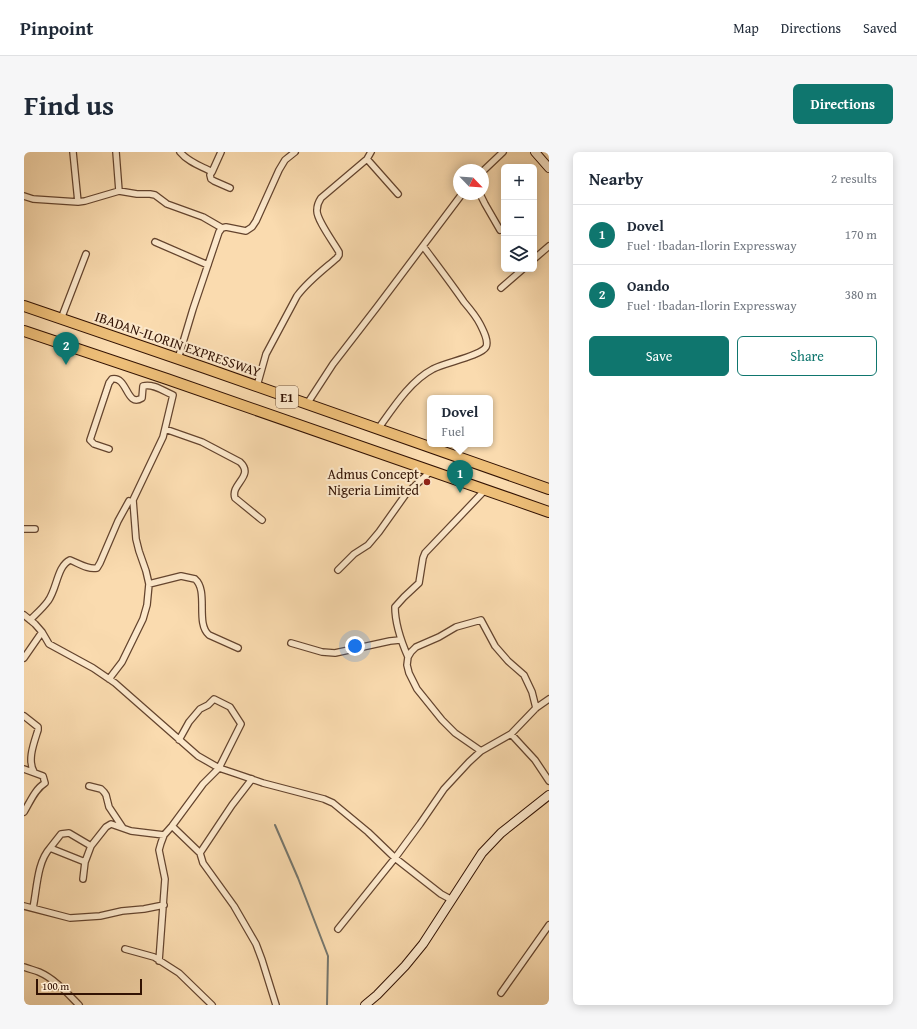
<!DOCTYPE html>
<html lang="en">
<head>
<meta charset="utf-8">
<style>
	:root { --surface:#fff; --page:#f6f6f7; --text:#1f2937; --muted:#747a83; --line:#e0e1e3; --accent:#0f766e }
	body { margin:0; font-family:"Gentium Book Plus",serif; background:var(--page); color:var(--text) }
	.controls { position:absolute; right:12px; top:12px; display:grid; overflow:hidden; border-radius:6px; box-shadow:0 2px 10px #0003 }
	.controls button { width:36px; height:36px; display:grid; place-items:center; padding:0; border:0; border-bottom:1px solid var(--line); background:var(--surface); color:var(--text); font:20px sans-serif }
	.compass { position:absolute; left:429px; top:12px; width:36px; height:36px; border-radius:50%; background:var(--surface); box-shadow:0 2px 10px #0003; rotate:115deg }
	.scale { position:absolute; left:12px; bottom:10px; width:106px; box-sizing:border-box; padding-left:4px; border:2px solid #321203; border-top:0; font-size:11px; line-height:14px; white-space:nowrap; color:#321203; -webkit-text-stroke:3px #fce8cb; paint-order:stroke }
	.you { position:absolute; left:331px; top:494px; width:14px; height:14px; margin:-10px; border:3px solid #fff; border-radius:50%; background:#1a73e8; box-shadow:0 0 0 6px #1a73e833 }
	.badge { display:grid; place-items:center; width:26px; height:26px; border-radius:50%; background:var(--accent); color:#fff; font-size:13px; font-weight:700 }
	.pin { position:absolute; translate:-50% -33px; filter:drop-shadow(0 1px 2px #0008) }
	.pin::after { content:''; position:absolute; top:21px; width:14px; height:12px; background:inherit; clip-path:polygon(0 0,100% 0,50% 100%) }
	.popup { position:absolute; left:403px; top:243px; width:66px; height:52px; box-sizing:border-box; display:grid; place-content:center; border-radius:6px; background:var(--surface); filter:drop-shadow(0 1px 3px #0005); font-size:13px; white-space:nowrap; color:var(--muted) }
	.popup b { font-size:15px; color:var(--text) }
	.popup::after { content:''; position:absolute; left:50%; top:100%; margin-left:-8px; border:8px solid transparent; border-top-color:var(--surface) }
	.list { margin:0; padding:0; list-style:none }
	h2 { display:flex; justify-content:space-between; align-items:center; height:52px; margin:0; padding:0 16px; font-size:17px }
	h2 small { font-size:13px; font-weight:400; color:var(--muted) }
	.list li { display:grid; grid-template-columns:26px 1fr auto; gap:12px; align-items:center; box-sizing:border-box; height:60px; padding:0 16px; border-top:1px solid var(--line) }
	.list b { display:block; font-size:15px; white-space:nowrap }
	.list p { margin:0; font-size:13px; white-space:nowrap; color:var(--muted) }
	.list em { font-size:13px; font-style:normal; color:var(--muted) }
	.actions { display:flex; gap:8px; padding:12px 16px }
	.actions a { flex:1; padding:9px 0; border:1px solid var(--accent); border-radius:6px; text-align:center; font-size:14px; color:var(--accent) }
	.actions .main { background:var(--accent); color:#fff }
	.icon { flex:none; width:22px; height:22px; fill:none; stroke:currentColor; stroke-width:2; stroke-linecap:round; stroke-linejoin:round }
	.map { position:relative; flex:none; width:525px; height:853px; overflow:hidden; border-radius:6px }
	header { display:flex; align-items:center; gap:24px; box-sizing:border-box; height:56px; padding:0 20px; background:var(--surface); border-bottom:1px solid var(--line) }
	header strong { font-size:19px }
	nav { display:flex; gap:22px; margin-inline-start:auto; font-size:14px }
	.intro { display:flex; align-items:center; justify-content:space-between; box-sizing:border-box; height:96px; padding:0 24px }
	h1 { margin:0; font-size:28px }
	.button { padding:10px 18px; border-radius:6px; background:var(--accent); color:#fff; font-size:14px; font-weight:700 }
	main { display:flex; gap:24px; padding:0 24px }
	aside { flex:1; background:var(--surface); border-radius:6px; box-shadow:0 2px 10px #0003 }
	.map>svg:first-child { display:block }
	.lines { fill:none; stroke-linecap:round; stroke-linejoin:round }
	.stream { stroke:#75766d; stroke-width:2 }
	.street-casing { stroke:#64442e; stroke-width:8 }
	.secondary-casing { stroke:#321203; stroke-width:10 }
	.highway-casing { stroke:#321203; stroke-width:12 }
	.street { stroke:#fce8cb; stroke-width:5.5 }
	.secondary { stroke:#fce8cb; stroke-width:8 }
	.highway { stroke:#edbe78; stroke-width:10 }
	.poi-dot { fill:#8f2418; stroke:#fce8cb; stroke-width:1.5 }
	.labels { text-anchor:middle; stroke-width:4; stroke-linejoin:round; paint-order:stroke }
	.shield { fill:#fce8cb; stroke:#6f523f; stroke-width:1 }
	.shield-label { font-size:13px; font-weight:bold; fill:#321203 }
	.street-label { font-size:14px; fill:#321203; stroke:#fce8cb }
	.poi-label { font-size:14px; fill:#321203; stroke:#fce8cb; text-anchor:end }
</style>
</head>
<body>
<header>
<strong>Pinpoint</strong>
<nav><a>Map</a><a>Directions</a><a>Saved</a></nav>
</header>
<div class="intro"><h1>Find us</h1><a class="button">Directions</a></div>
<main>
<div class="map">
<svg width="525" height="853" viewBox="0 0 525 853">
	<rect width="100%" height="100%" fill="#fadbaf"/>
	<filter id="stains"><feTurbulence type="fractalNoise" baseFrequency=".005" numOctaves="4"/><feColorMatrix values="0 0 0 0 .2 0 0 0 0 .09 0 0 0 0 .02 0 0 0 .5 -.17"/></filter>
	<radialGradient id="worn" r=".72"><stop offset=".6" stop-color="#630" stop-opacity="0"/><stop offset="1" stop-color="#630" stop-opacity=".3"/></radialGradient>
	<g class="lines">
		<path class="stream" d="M251 673 274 726 304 804 303 853"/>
		<defs>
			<path id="street" d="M49 0 54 50
				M92 0 95 39
				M156 0C164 10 177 14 188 20
				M197 0 188 20 186 23 187 27 190 29 206 36
				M343 7 374 42
				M459 19 479 0
				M456 42 461 52 476 78
				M0 44 9 47 54 50 61 49 95 39 113 42H126L131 43 143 52 179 65 198 76
				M131 90 184 113
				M510 107 525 94
				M477 136 499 117
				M37 167 62 102
				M154 207 169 157 195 80 198 76 202 75 222 79 228 75 232 69 255 18 261 8 271 0
				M233 234 242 202 273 144C284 129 299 118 313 106L315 103V100C310 91 292 67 293 58 293 53 295 49 297 46L343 7 347 0
				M283 252 309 212 353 155 438 42
				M141 277 178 290 216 310C231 324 206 332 211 346L238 368
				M354 277C369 256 386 229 409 217 419 211 457 204 462 195 465 189 459 178 456 172 452 164 446 157 440 150 427 131 413 113 399 94
				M0 377H11
				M314 418 330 402 344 393 355 380 382 342 407 319
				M125 432 157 424 171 427C185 439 171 471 185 483L214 496
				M0 463 11 472 18 480 25 492 69 516 91 531 174 604 195 616 213 622 239 631 300 647 309 651 344 680 371 706 417 742 428 748
				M6 468C12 462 19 456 24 449 33 437 33 414 46 408 54 411 64 418 73 416L76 411 94 369 105 349
				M267 491 298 500 311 501 366 489 376 488
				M384 505C377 489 371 473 371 455L380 445 395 431 399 406 401 401 461 338
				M0 506 18 480
				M85 527 98 510 119 467 123 453 125 432 122 419 115 399 112 387 109 348 139 285 149 243C141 240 129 231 119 234L118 246C102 256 104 224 88 227L85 231 66 288 70 292 85 297
				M0 564 14 575V578C10 591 3 608 10 620
				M487 582 511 608 525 629
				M457 599 431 581 418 568 393 537 385 521 383 513 384 505 387 500 392 495 415 485 432 475 457 468 471 494 484 509 500 523 508 540 512 556
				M0 617 19 624 21 631C11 637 6 650 0 660
				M228 627 208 653 176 701 179 711 210 754 232 792 238 808 252 853
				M65 634 77 637 80 640 82 643 85 655 99 676
				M148 674 176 701
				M26 696 37 682 45 681 67 694
				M59 727 61 710 67 694 82 675 87 672 107 679 140 683
				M0 754 46 766 76 764 98 759 120 757 140 753
				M9 756C13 737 13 710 26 696L61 710
				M314 777 371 706 396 672 420 637 445 610 457 599 487 582 512 556 525 547
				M101 797 130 805 155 821 188 853
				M135 809 141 727 135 698 137 691 140 683 148 674 179 632 195 616 217 572 206 555 190 547 184 553 176 557 165 570 155 588
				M0 815C5 817 10 818 15 820 31 827 43 841 55 853
				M477 841 525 773"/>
			<path id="secondary" d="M511 0 525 16
				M341 853 353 843 381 814 399 792 458 701 477 681 525 643"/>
			<path id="highway" d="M0 154 181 216 525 337
				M0 179 143 227 525 360"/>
		</defs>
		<use href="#street" class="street-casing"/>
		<use href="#secondary" class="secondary-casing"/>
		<use href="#highway" class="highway-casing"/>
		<use href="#street" class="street"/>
		<use href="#secondary" class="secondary"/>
		<use href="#highway" class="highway"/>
	</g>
	<circle class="poi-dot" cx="403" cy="330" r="4"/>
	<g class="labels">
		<rect class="shield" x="252" y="234" width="22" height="22" rx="3"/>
		<g class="shield-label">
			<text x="263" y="250">E1</text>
		</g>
		<g class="street-label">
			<text transform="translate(154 192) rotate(19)" y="5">IBADAN-ILORIN EXPRESSWAY</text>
		</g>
		<g class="poi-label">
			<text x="395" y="327">Admus Concept<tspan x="395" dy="16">Nigeria Limited</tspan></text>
		</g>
	</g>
	<rect width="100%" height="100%" filter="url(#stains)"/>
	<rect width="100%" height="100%" fill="url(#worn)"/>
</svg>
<div class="controls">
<button>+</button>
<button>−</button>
<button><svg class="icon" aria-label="layers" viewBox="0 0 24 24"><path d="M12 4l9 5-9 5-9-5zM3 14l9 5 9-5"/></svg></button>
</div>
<svg class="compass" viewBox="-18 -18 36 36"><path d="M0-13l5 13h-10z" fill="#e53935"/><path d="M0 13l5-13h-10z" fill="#747a83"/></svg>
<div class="scale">100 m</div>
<div class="you"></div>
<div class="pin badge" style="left:436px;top:341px">1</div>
<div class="popup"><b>Dovel</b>Fuel</div>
<div class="pin badge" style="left:42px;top:213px">2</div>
</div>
<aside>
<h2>Nearby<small>2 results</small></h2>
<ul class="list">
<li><span class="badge">1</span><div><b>Dovel</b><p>Fuel · Ibadan-Ilorin Expressway</p></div><em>170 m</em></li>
<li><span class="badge">2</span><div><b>Oando</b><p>Fuel · Ibadan-Ilorin Expressway</p></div><em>380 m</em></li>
</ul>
<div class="actions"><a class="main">Save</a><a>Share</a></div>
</aside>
</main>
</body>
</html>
